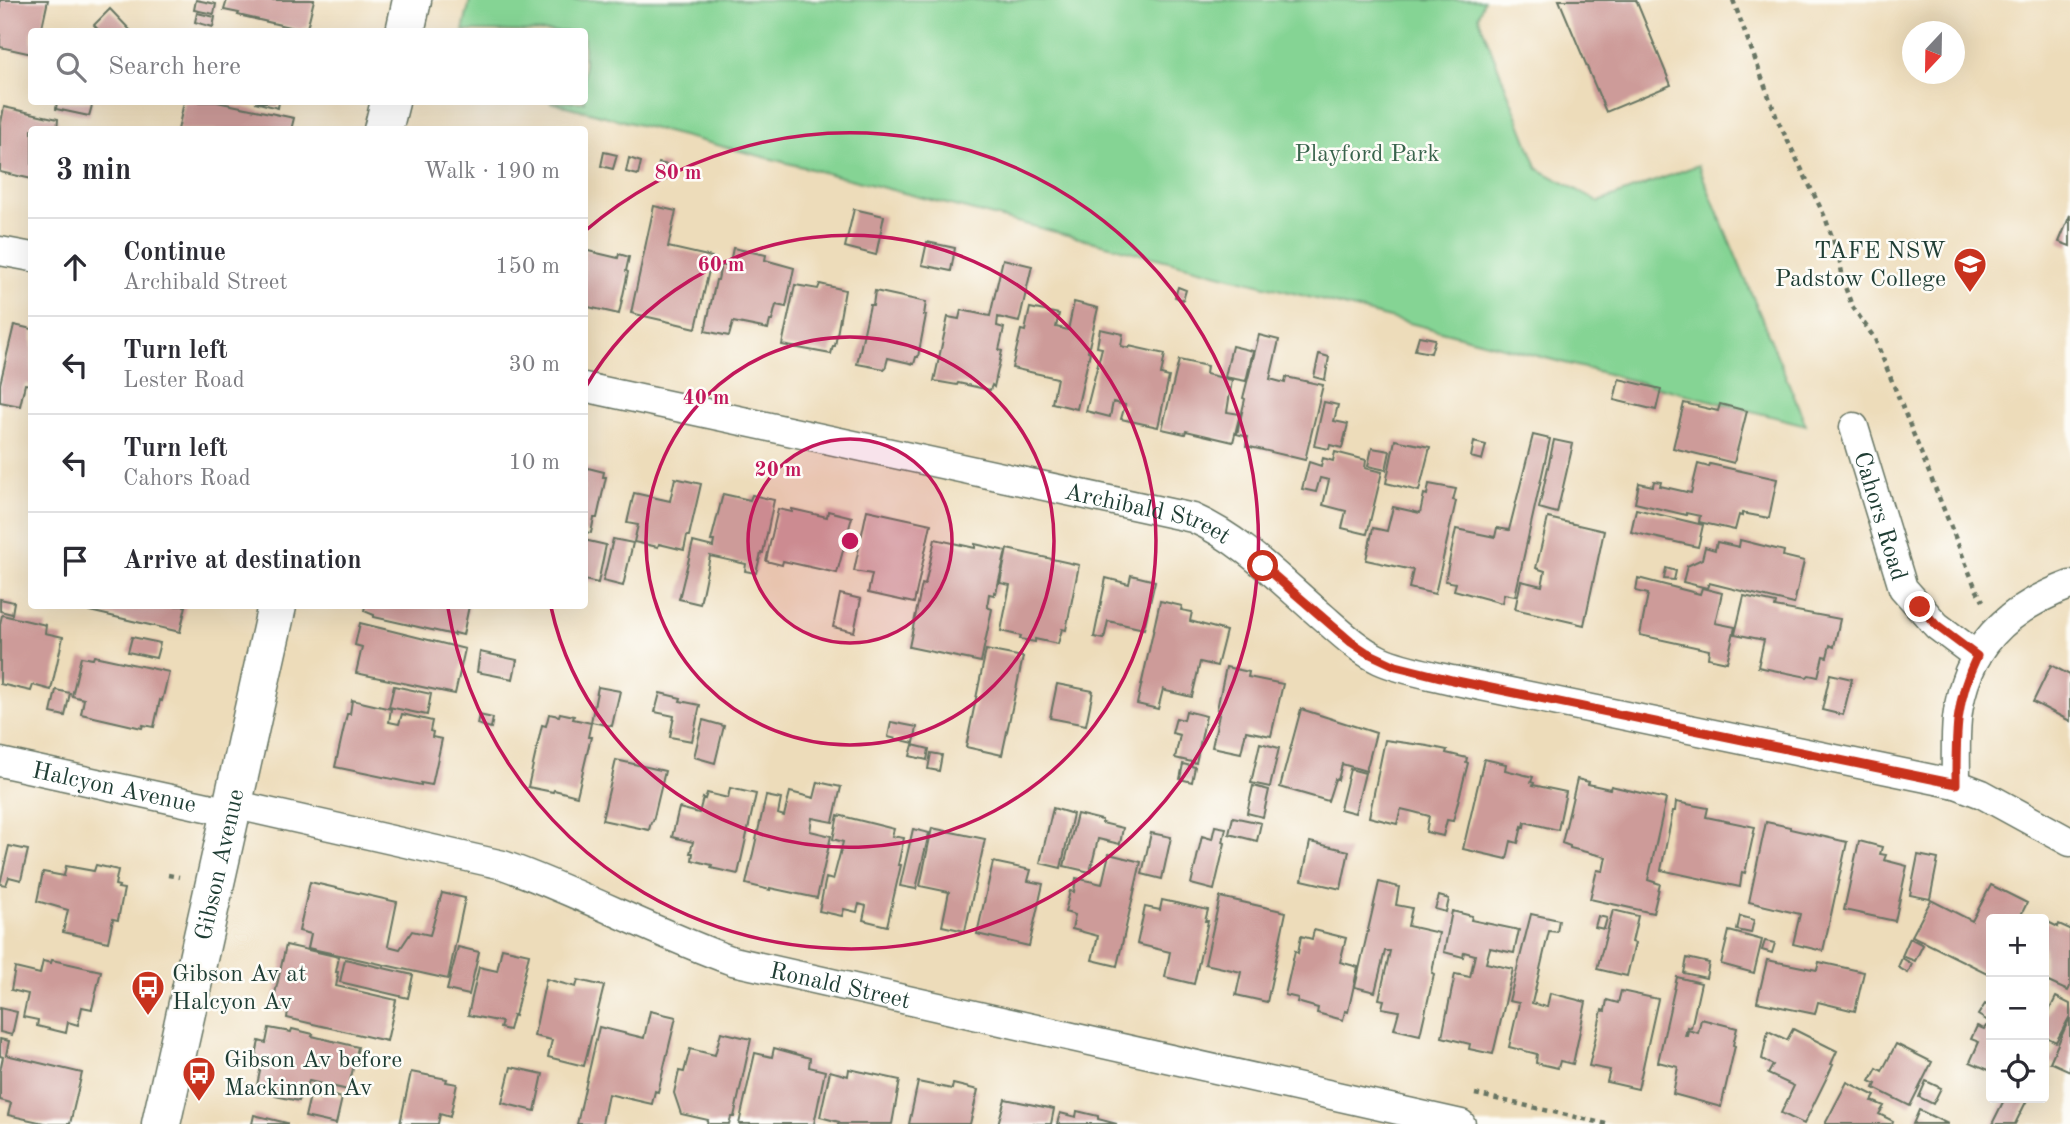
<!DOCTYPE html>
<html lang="en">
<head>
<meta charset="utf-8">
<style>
	:root { --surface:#fff; --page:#f2f2f3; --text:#2b2b33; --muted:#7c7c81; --line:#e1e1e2 }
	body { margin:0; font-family:"Old Standard TT",serif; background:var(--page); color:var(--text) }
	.controls { position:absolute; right:21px; bottom:21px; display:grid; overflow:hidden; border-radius:7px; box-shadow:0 7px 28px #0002 }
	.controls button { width:63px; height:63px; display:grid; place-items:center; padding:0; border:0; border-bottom:2px solid var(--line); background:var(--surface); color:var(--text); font:35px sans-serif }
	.compass { position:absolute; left:1902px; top:21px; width:63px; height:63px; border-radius:50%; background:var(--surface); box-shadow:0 7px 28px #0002; rotate:202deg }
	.stop { position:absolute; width:21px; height:21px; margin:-16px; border:5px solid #c8321e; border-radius:50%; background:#fff }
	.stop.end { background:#c8321e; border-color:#fff; box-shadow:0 2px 7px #0008 }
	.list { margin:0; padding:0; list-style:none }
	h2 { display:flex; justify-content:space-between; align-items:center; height:91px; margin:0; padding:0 28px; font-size:30px }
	h2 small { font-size:23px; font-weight:400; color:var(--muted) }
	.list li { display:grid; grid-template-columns:46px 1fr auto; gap:21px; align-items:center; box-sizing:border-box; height:98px; padding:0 28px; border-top:2px solid var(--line) }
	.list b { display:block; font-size:26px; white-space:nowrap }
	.list p { margin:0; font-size:23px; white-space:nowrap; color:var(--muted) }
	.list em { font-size:23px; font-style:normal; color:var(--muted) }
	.icon { flex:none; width:38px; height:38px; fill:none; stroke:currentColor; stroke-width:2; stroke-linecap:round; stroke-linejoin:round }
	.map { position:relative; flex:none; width:2070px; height:1124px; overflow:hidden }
	.search { position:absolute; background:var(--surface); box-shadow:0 7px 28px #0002; left:28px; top:28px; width:560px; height:77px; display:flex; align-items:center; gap:18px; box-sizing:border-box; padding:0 24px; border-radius:7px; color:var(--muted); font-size:26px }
	.panel { position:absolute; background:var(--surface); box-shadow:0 7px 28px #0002; left:28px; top:126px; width:560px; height:483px; border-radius:7px }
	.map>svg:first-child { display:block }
	.park { fill:#85d494; stroke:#528864; stroke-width:2 }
	.building { fill:#cd9b99 }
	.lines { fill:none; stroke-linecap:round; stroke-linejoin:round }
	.street-casing { stroke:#677563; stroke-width:31 }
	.secondary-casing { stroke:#677563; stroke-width:41 }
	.path { stroke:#677563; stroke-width:4.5; stroke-dasharray:5 5; stroke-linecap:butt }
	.street { stroke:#fff; stroke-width:28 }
	.secondary { stroke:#fff; stroke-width:38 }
	.route { stroke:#c8321e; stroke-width:9 }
	.ring { fill:none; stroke:#c2185b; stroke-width:3.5 }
	.labels { text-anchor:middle; stroke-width:5; stroke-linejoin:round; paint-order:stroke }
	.park-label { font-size:24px; fill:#38634c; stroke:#fdfcf7 }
	.poi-label { font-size:24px; fill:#1f3d34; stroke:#fdfcf7; text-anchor:start }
	.street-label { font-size:24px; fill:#1f3d34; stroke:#fdfcf7 }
	.centre { fill:#c2185b; stroke:#fdfcf7; stroke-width:3.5 }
	.ring-label { font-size:21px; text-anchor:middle; font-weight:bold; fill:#c2185b; stroke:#fdfcf7; stroke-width:5; stroke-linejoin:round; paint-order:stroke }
</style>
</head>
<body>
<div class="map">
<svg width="2070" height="1124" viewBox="0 0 2070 1124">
	<rect width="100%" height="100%" fill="#fdfcf7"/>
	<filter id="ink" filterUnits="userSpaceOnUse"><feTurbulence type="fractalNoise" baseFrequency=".0143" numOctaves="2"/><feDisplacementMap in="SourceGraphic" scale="14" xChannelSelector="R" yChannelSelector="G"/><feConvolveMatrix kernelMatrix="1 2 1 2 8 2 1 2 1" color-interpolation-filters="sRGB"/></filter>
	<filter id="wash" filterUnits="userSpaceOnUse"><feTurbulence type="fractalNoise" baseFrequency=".00686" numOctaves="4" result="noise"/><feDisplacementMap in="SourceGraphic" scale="28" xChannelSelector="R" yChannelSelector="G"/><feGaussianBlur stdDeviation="1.57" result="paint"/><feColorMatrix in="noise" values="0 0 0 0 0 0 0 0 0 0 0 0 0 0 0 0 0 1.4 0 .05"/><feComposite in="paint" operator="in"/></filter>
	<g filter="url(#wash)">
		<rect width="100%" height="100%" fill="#eddcba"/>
		<path class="park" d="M470 0H1484L1478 16 1538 169 1599 202 1698 165 1806 425 550 102H584V32L463 31Z"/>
		<g id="blocks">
			<path class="building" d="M0 0H48L41 32H32V54L0 47Z
				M196 0 216 4 214 14 194 10Z
				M227 0H314L307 28 303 27 302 30 238 15 239 13 224 10Z
				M1559 0H1636L1671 85 1606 112Z
				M110 9 132 32H100L94 25Z
				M197 13 215 17 213 27 195 22Z
				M57 102H93L89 116 56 109Z
				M184 102H217L294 118 291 130H178Z
				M255 102H279L278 108Z
				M4 107 58 119 57 130H32V179L0 172V128Z
				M604 152 617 155 613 169 601 166Z
				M629 158 641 162 638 175 626 172Z
				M659 163 668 165 666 179 656 177Z
				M654 206 676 211 668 247 712 257 696 328 631 313Z
				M854 209 884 216 876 255 845 247Z
				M2070 215V246L2059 242Z
				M927 242 955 248 951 271 922 265Z
				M733 248 766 255 765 260 794 268 786 307 776 305 772 321H770L768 329 733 322 729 336 705 331 716 280H718L721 265 729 267Z
				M584 250 618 258 619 254 629 257 626 271 628 272 619 314 584 306Z
				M1003 259 1032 266 1019 322 998 317 997 326 1004 328 999 350 1002 351 994 387 992 385 990 390 958 383 957 385 934 381 948 317 959 319 961 310 990 316Z
				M820 284 845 290 835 346H833L831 354 782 345 795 285 818 289Z
				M1178 287 1186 290 1183 300 1175 297Z
				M875 291 926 302 924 315H926L918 357H916L914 364 888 358 885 369 857 364 870 305H873Z
				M1074 302 1098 308 1088 351 1090 352 1077 409 1052 403 1057 378 1012 368 1021 330 1025 331 1030 308 1059 314 1056 327 1068 330Z
				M14 325 32 329V385L25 384 20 406 0 402V384Z
				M1100 329 1123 334 1121 346 1129 348V346L1165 354 1161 375 1169 377 1158 427 1121 419 1125 405 1113 402 1110 417 1086 411 1102 348 1097 347Z
				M1259 335 1279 340 1270 379 1285 383 1286 377 1323 385 1305 460 1246 446 1248 437 1237 434 1245 399 1243 398Z
				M1419 336 1435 339 1431 353 1415 350Z
				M1232 346 1253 351 1246 381 1225 377Z
				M1319 354 1329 357 1325 380 1314 377Z
				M1179 360 1207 366 1206 374 1232 380 1227 412 1240 414 1233 442 1186 431 1185 434 1162 429Z
				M1619 379 1661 389 1656 410 1614 400Z
				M1324 402 1338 405 1334 421 1348 424 1342 448 1330 445 1329 449 1314 446Z
				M1684 403 1718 411 1720 404 1747 411 1734 463 1673 448Z
				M1533 435 1550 439 1515 596 1504 594 1502 603 1454 590 1456 583 1445 581 1456 529 1495 537 1497 528 1509 530Z
				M1395 440 1430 447 1419 491 1386 483Z
				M1554 440 1573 444 1557 513 1539 508Z
				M1474 442 1486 445 1482 460 1471 457Z
				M1372 448 1390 451 1386 470 1368 466Z
				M1335 452 1366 460 1365 468 1382 472 1367 534 1342 528 1346 511 1323 505 1329 480 1320 478 1316 492 1302 489 1309 462 1321 466 1323 458 1333 461Z
				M1698 464 1709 467 1710 464 1777 479 1769 518 1742 513V516L1739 515 1735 530 1699 522 1700 516 1686 513V515L1635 503 1639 483 1653 486 1654 481 1661 482 1660 486 1691 493Z
				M584 467 604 472 603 477H606L597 518H594L591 533 584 532Z
				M675 478 701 484 689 536H687L684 550 659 544 658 547 634 542 638 525 627 523 634 493 670 501Z
				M1429 484 1456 489 1453 500 1456 501 1435 594 1409 588 1413 570 1366 560 1373 528 1387 531 1393 507 1420 513 1424 494 1427 495Z
				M723 494 750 500 752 495 774 500 763 553H761L756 573 745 571 746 564 710 556 700 604 679 599 693 542 713 547 714 541H711Z
				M778 509 792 512V509L827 517 828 511 852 517 837 573 783 561 782 565 766 561Z
				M1636 509 1703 525 1698 547 1631 532Z
				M867 510 931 524 914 603 868 593 872 574 854 571Z
				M1548 518 1604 531 1584 625 1515 609 1521 581 1542 586 1545 571 1536 568Z
				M613 539 633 543 623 586 603 581Z
				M935 539 975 548V544L1006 551 996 593 994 592V595L989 594 987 607 992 609 981 662 909 647 922 584 925 585Z
				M584 540 606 545 598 583 584 580Z
				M1740 540 1784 551 1783 556 1804 561 1794 604 1709 583 1707 588 1683 582 1687 566 1702 559 1705 547 1715 550 1717 542 1739 547Z
				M1007 549 1079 565 1066 630 1062 629 1058 644 1035 639V642L1020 639 1021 636 1001 631 1010 585 1000 583Z
				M1666 568 1676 571 1674 580 1664 579Z
				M1131 575 1155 581 1144 629 1108 621 1104 639 1094 637 1106 578 1129 584Z
				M1638 578 1700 594 1702 588 1722 593 1715 623 1735 627 1727 662 1708 658 1709 650 1640 635 1648 594 1636 591Z
				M840 594 861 599 854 632 833 627Z
				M1744 596 1776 603 1775 607 1840 619 1834 647 1830 645 1827 657 1823 656 1818 677 1809 675 1807 677 1758 667 1764 640 1735 634Z
				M0 599 14 602 12 614 0 611Z
				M1160 601 1182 606 1181 610 1192 612 1190 621 1226 631 1217 666 1200 662 1192 697 1166 691V690L1163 689 1158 709 1137 704Z
				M68 606H186L180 632Z
				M365 606H469L463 635 455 633 454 635 374 617V615L364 611Z
				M2 615 46 625 45 633 63 637 51 690 33 685 31 691 0 684V624Z
				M360 623 465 649 455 694 356 673 362 647 355 645Z
				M132 637 160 643 156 658 128 652Z
				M986 650 1023 657 1002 755 966 747Z
				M480 652 517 660 513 679 477 672Z
				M94 656 169 672 162 701 160 700 154 727 143 725 142 728 81 714 84 699 72 696 81 657 93 659Z
				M2051 665 2070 675V721L2033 702Z
				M1226 667 1249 672 1248 677 1283 684 1271 736 1246 731 1241 753 1212 747 1220 710 1217 709Z
				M1830 674 1852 679 1843 715 1822 710Z
				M1057 684 1093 691 1086 725 1050 718Z
				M394 686 431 694 427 715 389 707Z
				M598 687 620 691 612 726 591 722Z
				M56 690 70 693 65 716 51 713Z
				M660 693 681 698 680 701 700 705 692 741 670 737 674 716 655 712Z
				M352 700 391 709 389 722 399 724 402 714 432 721 430 731 433 732 432 737 442 739 432 785 421 783V785L335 767 347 714H350Z
				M1301 709 1376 733 1366 771 1342 764 1338 780 1335 779 1328 801 1280 787Z
				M1186 711 1206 716 1196 763 1175 758 1180 735 1172 733 1176 718 1184 720Z
				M560 713 574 716 573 719 591 723 588 737H591L577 796 554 790 553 792 528 787 542 725 546 726 549 714 559 716Z
				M479 715 493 718 491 728 477 724Z
				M703 720 724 726 715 763 694 757Z
				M891 722 917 727 914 743 888 737Z
				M1385 740 1428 746 1447 750 1446 753 1467 758 1466 762 1468 763 1453 821 1447 820 1443 836 1426 832 1429 816 1414 812 1401 809 1397 824 1369 817Z
				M1260 743 1279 748 1270 787 1251 783Z
				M913 745 929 749 927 760 910 756Z
				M931 753 942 755 939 771 928 769Z
				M1484 759 1506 764 1505 770 1533 777 1531 782 1534 783 1533 785 1566 792 1558 830 1525 822 1524 827 1522 826 1518 843 1511 841 1507 859 1463 849Z
				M616 760 665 771 653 821 651 822 649 830 602 820Z
				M1183 764 1195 767 1192 782 1180 779Z
				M1350 769 1365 773 1355 813 1340 809Z
				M1577 779 1589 782 1588 784 1610 789 1611 786 1666 799 1648 880 1660 884 1653 913 1590 899 1597 870 1603 871 1606 857 1570 848V846L1562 843Z
				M818 782 841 787 833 822 812 818 810 831 831 836 817 898 770 888V890L746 884 766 796 781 799 778 814 784 816 790 792 814 798Z
				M1253 786 1269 790 1263 817 1247 813Z
				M730 788 756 794 738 874 711 868 712 865 692 860 693 853H690L693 842 672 837 679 808 699 813 703 798 705 799 707 793 728 798Z
				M1676 802 1708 808 1706 817 1755 827 1745 873 1742 872 1740 887 1661 870 1673 811H1675Z
				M1053 808 1073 814 1061 868 1040 863Z
				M1077 814 1102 820V823L1123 828 1120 844 1098 839 1090 872 1064 866Z
				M838 815 894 829 892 836 904 838 898 865H901L887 926 863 920 866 906 859 904 857 912 844 909 842 916 819 911 826 878 833 880 843 842 833 839Z
				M1233 817 1261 823 1257 841 1229 834Z
				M1766 822 1790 827V829L1847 842 1823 951 1793 944 1800 914 1749 902Z
				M1215 826 1226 828 1223 842 1225 843 1214 890 1191 884 1202 836 1212 839Z
				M932 828 985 839 965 931 942 926 949 892 920 886Z
				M913 829 929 833 916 889 900 886Z
				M1151 833 1171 837 1162 879 1142 874Z
				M1859 841 1882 847 1880 854 1886 855 1884 860 1907 866 1895 921 1844 910Z
				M1310 842 1349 851 1341 889 1302 880Z
				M9 846 28 850 21 880 9 877 6 885 0 884Z
				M1109 854 1141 862 1117 966 1092 960 1098 936 1072 929 1075 915 1065 912 1070 891 1074 892 1076 878 1102 884Z
				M1918 855 1938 859 1930 899 1910 895Z
				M993 862 1031 870 1028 881 1043 884 1029 946 977 934Z
				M96 865 118 870 115 885 119 886 118 888 124 889 118 920 113 919 108 942 63 932 68 910 37 901 43 872 64 876 66 866 94 871Z
				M310 882 397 902 388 946 400 949 412 931 430 935 442 893 465 898 448 979 308 948 311 934 299 931Z
				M1379 882 1399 887 1396 905 1412 908 1408 926 1439 933 1432 973 1434 974 1420 1035 1394 1029 1399 1011 1382 1008 1384 1000 1379 999 1390 951H1385L1375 992 1355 987Z
				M1991 885 2027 903 2019 919H1991V975L1912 936 1931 900 1972 921Z
				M1439 896 1449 899 1446 912 1435 909Z
				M1220 897 1286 912 1267 1002 1236 995 1241 972 1205 964Z
				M1162 900 1208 910 1205 921H1208L1194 984 1165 977 1170 952 1137 944 1145 907 1160 910Z
				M1613 910 1638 916 1632 942 1635 943 1627 976 1597 969Z
				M1452 911 1472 916 1471 920 1519 930 1514 953 1490 948 1486 963 1513 969 1493 1054 1469 1049 1470 1044 1442 1037 1455 974 1470 977 1475 955 1464 952 1463 957 1444 952Z
				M1531 914 1559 920 1557 932 1549 931 1532 1003 1547 1007 1550 993 1586 1002 1573 1064 1560 1061 1558 1068 1536 1063 1537 1054 1509 1047 1519 1003 1509 1001Z
				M1598 916 1607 918 1604 929 1595 927Z
				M1740 916 1754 920 1751 933 1737 930Z
				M2044 920 2058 927 2059 924 2070 929V987L2068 991 2044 980Z
				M1314 930 1346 938 1340 962 1358 967 1348 1012 1345 1011 1343 1020 1317 1013 1318 1008 1297 1002 1298 998 1285 995 1295 951 1298 953 1301 936 1312 939Z
				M1729 931 1762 940 1754 973 1721 964Z
				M1910 938 1923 945 1915 961 1902 956Z
				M1765 941 1775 943 1772 953 1762 950Z
				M286 945 339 957 336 972H338L337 977H338L336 986 396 1000 387 1041 287 1018 288 1011 272 1007Z
				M458 947 479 952 469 995 447 990Z
				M502 948 529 954 515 1016 513 1015 509 1030 500 1028 502 1022 468 1015 479 967 497 971Z
				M1687 958 1709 963 1706 978 1684 973Z
				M1902 958 1912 964 1908 973 1898 967Z
				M345 959 413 975 408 998 340 982Z
				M52 960 101 971 92 1009 82 1007 78 1025 68 1022 66 1033 37 1026 38 1020 23 1017 28 994 11 990 15 968 40 974 43 961 51 963Z
				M1767 960 1817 970 1819 962 1864 972 1855 1011 1818 1002 1815 1014 1757 1002Z
				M1677 977 1701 983 1691 1028 1687 1027 1685 1036H1687L1688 1030 1698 1033 1701 1019 1737 1028 1733 1045 1735 1046 1721 1107 1673 1094 1678 1067 1658 1062Z
				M546 979 576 987 578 980 604 986 584 1066 548 1057 552 1040 534 1036Z
				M1621 991 1658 999 1638 1089 1607 1082 1610 1070 1589 1066 1602 1010 1605 1011 1607 1000 1618 1003Z
				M2056 997 2070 1004V1016L2056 1042 2044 1036V1021Z
				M1985 1004 1991 1007 1990 1022 1978 1015Z
				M0 1008 17 1012 12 1035 0 1032Z
				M650 1011 676 1017 658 1092 655 1091 652 1104 608 1094 602 1124H577L599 1027 644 1038Z
				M2070 1017V1071L2050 1062Z
				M1977 1026 1984 1029 1986 1026 1991 1029V1071L1970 1062 1979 1042 1971 1039Z
				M269 1028 291 1032 292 1029 313 1034 312 1036 358 1047 348 1090 309 1081 307 1087 302 1086 299 1101 275 1096 276 1090 257 1085 262 1062 255 1060 259 1041 266 1043Z
				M1793 1029 1837 1051 1831 1064 1833 1065 1804 1124 1781 1113 1794 1086 1768 1074 1773 1065 1762 1059 1768 1031 1787 1040Z
				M721 1032 751 1039 734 1117H731L729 1124H707L708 1120 681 1114 674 1093 679 1071 684 1072 690 1049 715 1055Z
				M0 1039 9 1041 6 1055 82 1073 70 1124H48L8 1115 11 1103 0 1100V1071L3 1057 0 1056Z
				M1896 1044 1932 1062 1910 1106 1874 1088 1876 1084 1870 1081 1877 1068 1882 1071Z
				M774 1048 810 1058 809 1067 825 1071 814 1124H739L755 1053 772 1057Z
				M511 1067 543 1074 535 1111 502 1103Z
				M849 1069 900 1080 892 1124H838L839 1122 820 1117 830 1071 848 1076Z
				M411 1072 447 1079 446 1082 457 1084 450 1117 440 1114 438 1124H400Z
				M1926 1081 1941 1088 1933 1104 1919 1097Z
				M918 1082 952 1089 953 1084 978 1090 970 1124H909Z
				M1847 1082 1875 1096 1872 1101 1884 1106 1879 1114 1893 1121 1892 1124H1825Z
				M322 1093 342 1098 336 1124 305 1117 310 1096 321 1098Z
				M2005 1098H2022L2027 1100 2015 1124H1992Z
				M1005 1099 1054 1109 1051 1124H998Z
				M1919 1110 1948 1124H1913Z
				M1077 1111 1098 1116V1119L1117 1124H1057L1060 1113 1076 1117Z
				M254 1115 287 1123V1124H252Z"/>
		</g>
	</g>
	<g filter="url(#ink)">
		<use href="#blocks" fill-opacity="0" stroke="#677563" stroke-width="2"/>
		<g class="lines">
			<defs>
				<g id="street">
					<path d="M0 251 32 257"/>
					<path id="s1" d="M584 387 1193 518C1243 540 1283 583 1324 618 1341 633 1359 650 1380 660 1402 670 1428 674 1452 680L1956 784 1982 794 2070 842"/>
					<path id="s2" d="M1854 427 1903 588 1937 626 1977 656"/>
					<path id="s3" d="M0 762 230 812"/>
					<path d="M1956 784C1956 763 1955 740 1957 719 1965 648 2006 609 2070 585"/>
					<path id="s4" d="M232 804 503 865C581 893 655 933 733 961L1461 1124"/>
				</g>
				<g id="secondary">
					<path d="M405 32 412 0"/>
					<path d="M383 130 390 102"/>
					<path id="s5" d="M161 1124 277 606"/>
				</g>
			</defs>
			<use href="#street" class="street-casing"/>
			<use href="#secondary" class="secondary-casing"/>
			<path class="path" d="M1733 0 1778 121 1825 217 1839 257 1844 284 1852 306 1875 339 1976 589 1983 601
				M168 875 179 877
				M1475 1094 1606 1124"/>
			<use href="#street" class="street"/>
			<use href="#secondary" class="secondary"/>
		</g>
	</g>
	<g class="lines" filter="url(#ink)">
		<path class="route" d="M1263 566 1351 642 1366 652 1396 666 1452 680 1956 784C1956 735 1955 702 1977 656L1937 626 1920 607"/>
	</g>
	<circle cx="850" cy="541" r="102" fill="#c2185b" fill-opacity=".12"/>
	<g class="ring">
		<circle cx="850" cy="541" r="102"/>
		<circle cx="850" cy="541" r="204"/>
		<path d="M585 388A306 306 0 1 1 551 607"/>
		<path d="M585 231A408 408 0 1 1 448 608"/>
	</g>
	<defs>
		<symbol id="university-pin" viewBox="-11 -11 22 30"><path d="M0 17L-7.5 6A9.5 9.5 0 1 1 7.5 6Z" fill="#c8321e" stroke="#fdfcf7"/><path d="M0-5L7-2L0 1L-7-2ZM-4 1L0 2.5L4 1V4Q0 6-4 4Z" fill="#fff"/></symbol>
		<symbol id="bus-pin" viewBox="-11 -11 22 30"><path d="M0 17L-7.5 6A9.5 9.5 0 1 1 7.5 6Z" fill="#c8321e" stroke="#fdfcf7"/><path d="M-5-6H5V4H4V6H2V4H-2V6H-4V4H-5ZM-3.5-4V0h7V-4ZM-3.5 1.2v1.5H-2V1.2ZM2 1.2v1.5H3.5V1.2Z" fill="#fff"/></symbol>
	</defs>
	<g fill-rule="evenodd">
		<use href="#university-pin" x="1951" y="245" width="38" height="52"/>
		<use href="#bus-pin" x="129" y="968" width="38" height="52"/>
		<use href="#bus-pin" x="180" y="1054" width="38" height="52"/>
	</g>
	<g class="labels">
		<g class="park-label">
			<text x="1367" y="161">Playford Park</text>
		</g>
		<g class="poi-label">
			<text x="1946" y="258" text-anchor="end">TAFE NSW<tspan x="1946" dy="28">Padstow College</tspan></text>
			<text x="172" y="981">Gibson Av at<tspan x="172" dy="28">Halcyon Av</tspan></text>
			<text x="224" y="1067">Gibson Av before<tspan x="224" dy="28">Mackinnon Av</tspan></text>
		</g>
		<g class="street-label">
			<text dy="8" stroke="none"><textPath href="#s2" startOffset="93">Cahors Road</textPath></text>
			<text dy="8" stroke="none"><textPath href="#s1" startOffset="578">Archibald Street</textPath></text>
			<text dy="8" stroke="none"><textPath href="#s3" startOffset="117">Halcyon Avenue</textPath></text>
			<text dy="8" stroke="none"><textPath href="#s5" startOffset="266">Gibson Avenue</textPath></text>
			<text dy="8" stroke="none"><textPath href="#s4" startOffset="637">Ronald Street</textPath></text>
		</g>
	</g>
	<circle cx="850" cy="541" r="10" class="centre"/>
	<g class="ring-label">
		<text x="678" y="179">80 m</text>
		<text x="721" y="271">60 m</text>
		<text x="706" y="404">40 m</text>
		<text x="778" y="476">20 m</text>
	</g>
</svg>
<div class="controls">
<button>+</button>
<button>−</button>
<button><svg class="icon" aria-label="locate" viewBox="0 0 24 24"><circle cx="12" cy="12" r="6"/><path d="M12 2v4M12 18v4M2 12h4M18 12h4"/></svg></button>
</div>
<svg class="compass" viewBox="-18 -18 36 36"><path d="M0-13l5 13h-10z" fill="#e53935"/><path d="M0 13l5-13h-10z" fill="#7c7c81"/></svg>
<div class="stop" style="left:1263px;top:566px"></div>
<div class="stop end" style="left:1920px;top:607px"></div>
<div class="search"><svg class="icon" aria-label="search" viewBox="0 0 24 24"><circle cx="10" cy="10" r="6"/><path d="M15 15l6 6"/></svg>Search here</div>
<section class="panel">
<h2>3 min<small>Walk · 190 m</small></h2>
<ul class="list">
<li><svg class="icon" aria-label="ahead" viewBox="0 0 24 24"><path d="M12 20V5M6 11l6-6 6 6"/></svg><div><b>Continue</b><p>Archibald Street</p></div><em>150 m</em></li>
<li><svg class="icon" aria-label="left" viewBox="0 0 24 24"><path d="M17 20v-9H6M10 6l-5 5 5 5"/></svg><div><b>Turn left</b><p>Lester Road</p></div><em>30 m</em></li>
<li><svg class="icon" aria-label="left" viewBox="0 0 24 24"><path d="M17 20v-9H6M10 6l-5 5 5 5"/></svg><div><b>Turn left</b><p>Cahors Road</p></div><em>10 m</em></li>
<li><svg class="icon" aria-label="arrive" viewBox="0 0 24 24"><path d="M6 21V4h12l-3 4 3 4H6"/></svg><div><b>Arrive at destination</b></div></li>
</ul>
</section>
</div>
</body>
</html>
